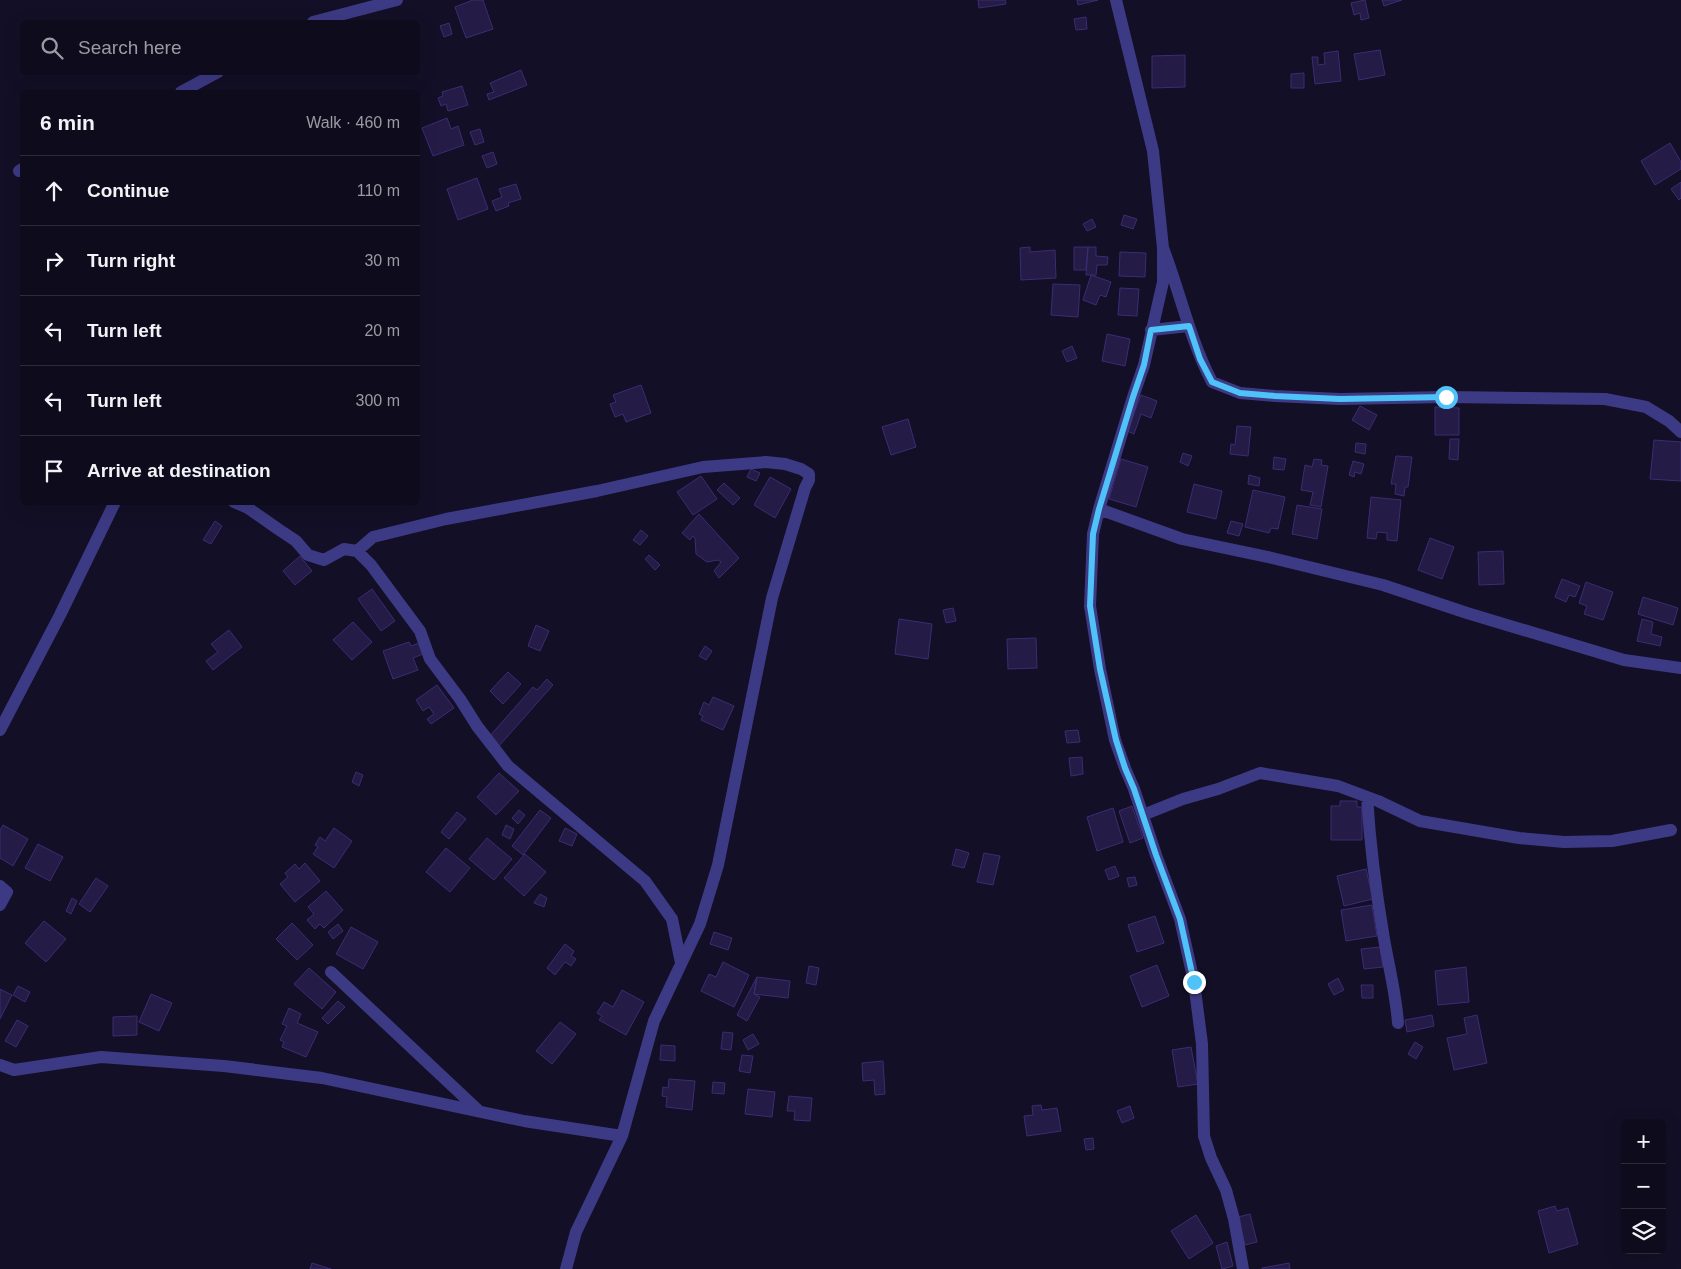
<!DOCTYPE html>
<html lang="en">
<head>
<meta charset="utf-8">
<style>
	:root { --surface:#0e0b1c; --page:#171425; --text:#f1f3f6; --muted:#9b9ba3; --line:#2e2b3b }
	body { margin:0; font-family:Helvetica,sans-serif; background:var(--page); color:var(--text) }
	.controls { position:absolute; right:15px; bottom:15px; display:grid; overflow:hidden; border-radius:8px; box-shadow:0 5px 20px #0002 }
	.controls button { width:45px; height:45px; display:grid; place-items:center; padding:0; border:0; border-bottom:1px solid var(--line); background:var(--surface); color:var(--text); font:25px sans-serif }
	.stop { position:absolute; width:15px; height:15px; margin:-11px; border:4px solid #4fc3f7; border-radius:50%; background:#fff }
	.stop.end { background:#4fc3f7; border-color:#fff; box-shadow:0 1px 5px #0008 }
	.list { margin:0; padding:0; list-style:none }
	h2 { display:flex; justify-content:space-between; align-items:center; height:65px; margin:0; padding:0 20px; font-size:21px }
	h2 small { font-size:16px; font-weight:400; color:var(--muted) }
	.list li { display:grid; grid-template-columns:32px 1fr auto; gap:15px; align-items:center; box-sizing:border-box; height:70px; padding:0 20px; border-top:1px solid var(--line) }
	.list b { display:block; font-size:19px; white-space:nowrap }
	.list em { font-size:16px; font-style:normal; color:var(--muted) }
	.icon { flex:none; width:28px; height:28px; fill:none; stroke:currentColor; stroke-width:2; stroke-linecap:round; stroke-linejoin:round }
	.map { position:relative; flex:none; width:1681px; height:1269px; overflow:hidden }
	.search { position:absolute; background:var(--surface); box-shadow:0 5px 20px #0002; left:20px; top:20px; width:400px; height:55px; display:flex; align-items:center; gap:12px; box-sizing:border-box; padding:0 18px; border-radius:8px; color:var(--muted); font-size:19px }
	.panel { position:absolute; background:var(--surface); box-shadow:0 5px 20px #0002; left:20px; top:90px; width:400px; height:415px; border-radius:8px }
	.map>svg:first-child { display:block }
	.building { fill:#241b47; stroke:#3b2d73 }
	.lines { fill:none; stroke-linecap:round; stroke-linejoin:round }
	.minor { stroke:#3d3a85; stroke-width:12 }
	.route { stroke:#4fc3f7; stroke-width:6 }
</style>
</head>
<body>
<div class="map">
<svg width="1681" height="1269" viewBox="0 0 1681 1269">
	<rect width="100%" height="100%" fill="#130f26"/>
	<path class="building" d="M473 0H483L493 29 466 38 455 7Z
		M978 0H1005L1006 4 979 8Z
		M1077 0H1098L1078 5Z
		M1365 0 1369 18 1361 20 1360 13 1354 15 1351 3Z
		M1382 0H1402L1384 6Z
		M1086 17 1087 29 1076 30 1074 19Z
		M449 23 452 34 444 37 440 26Z
		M1380 50 1385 75 1359 80 1354 54Z
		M1338 51 1341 81 1315 84 1312 57H1318V65L1325 64 1324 53Z
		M1185 55V87L1152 88V56Z
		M521 70 527 85 489 100 487 94 494 92 490 83Z
		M1304 73V88H1291V74Z
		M462 86 468 105 448 111 446 104 441 106 438 98 443 96 442 92Z
		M447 118 451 129 458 126 464 145 433 156 422 128Z
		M480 129 484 142 475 145 470 132Z
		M1670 143 1681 162V169L1655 185 1641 161Z
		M493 152 497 164 487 168 482 156Z
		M477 178 488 209 458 220 447 189Z
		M1681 182V198L1679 200 1671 189Z
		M516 184 521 199 508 203 509 206 496 211 492 201 502 197 499 189Z
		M1124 215 1137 219 1133 229 1121 225Z
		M1092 219 1096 227 1087 231 1083 224Z
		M1030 247V252L1055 250 1056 278 1021 280 1020 248Z
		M1074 247H1088L1086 270H1074Z
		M1088 247H1096V256L1108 257 1107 265H1097L1096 275H1086Z
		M1120 252 1146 253 1145 277 1119 276Z
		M1091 275 1111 282 1106 297 1100 295 1096 305 1083 300Z
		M1053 284 1080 285 1078 317 1051 315Z
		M1120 288 1139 289 1137 316 1118 315Z
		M1107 334 1130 339 1125 366 1102 361Z
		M1072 346 1077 358 1067 362 1062 351Z
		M641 385 651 413 626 422 623 414 615 417 610 404 616 402 613 395Z
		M1141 395 1157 401 1151 418 1141 414 1134 434 1127 431Z
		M1360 406 1377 415 1369 430 1352 420Z
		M1435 407 1459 408V435H1435Z
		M908 419 916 447 891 455 882 427Z
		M1237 426 1251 427 1248 456 1230 454 1231 444 1235 445Z
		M1450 439H1459L1458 460 1449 459Z
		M1654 440 1681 442V481L1650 479Z
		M1356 443 1366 444 1365 454 1355 452Z
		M1183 453 1192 456 1188 466 1180 462Z
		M1396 456 1412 457 1408 487H1405L1404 496 1395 494 1396 484H1391Z
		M1274 457 1286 459 1284 470 1273 469Z
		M1121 459 1148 467 1136 507 1109 499Z
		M1314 459 1322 460 1321 465 1328 466 1321 507 1310 505 1313 492 1301 490 1305 465 1312 467Z
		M1353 461 1364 464 1361 474 1355 472 1354 477 1349 475Z
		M751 469 760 473 756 481 747 477Z
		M1249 475 1260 478 1259 486 1248 484Z
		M701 476 717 499 693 515 677 492Z
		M770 477 791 489 775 518 754 505Z
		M724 483 740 498 733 505 717 490Z
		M1194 484 1222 491 1216 519 1187 512Z
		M1253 490 1285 497 1278 529 1271 528 1269 533 1245 527Z
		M1371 497 1401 500 1397 541 1387 540V533L1377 532 1376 539 1367 538Z
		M1297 505 1322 509 1317 539 1292 534Z
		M699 514 739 558 719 578 714 571 721 562 718 560 707 562 696 554 695 538 693 536 690 540 682 533Z
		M215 521 222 526 211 544 203 540Z
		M1231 521 1243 524 1239 536 1227 533Z
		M641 530 648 536 640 545 633 540Z
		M1430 538 1454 547 1442 579 1418 570Z
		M1503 551 1504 584 1479 585 1478 552Z
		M649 555 660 565 655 570 645 559Z
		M300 556 312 571 295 585 283 571Z
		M1562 579 1580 586 1575 597 1569 595 1566 602 1555 597Z
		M1586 582 1613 592 1603 620 1584 614 1587 606 1579 603Z
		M372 589 395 621 381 631 358 599Z
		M1643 597 1678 608 1673 625 1638 614Z
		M953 608 956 621 946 623 943 610Z
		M899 619 932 624 928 659 895 654Z
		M1642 619 1653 622 1651 634 1662 637 1660 646 1637 641Z
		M353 622 372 642 352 660 333 640Z
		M536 625 549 631 540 651 528 646Z
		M229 630 242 647 213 670 206 661 218 652 211 644Z
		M1036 638 1037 668 1008 669 1007 639Z
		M409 642 411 646 419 643 423 654 413 658 418 670 393 679 383 651Z
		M705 646 712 651 706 660 699 656Z
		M508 672 521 684 503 704 490 691Z
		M547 679 553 685 499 746 489 737 533 687 537 690Z
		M437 685 454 708 431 724 427 719 434 714 429 707 423 711 416 700Z
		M713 697 734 706 723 730 701 720 703 716 699 714 704 702 709 705Z
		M1078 730 1080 742 1067 743 1065 731Z
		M1082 757 1083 774 1071 776 1069 758Z
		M356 772 363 775 359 786 352 782Z
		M499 773 519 791 496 815 477 797Z
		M1340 801H1357V807H1362V840H1331V806H1340Z
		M1132 806 1143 838 1130 843 1119 811Z
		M1113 808 1123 842 1097 851 1087 817Z
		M519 810 525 815 518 824 512 818Z
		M540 810 551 818 523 855 512 846Z
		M457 812 466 819 449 839 441 832Z
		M3 825 28 839 13 866 0 858V830Z
		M506 825 514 829 510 839 502 835Z
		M334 828 352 841 334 868 313 854 318 847 315 845 320 837 325 841Z
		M565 828 577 834 572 846 559 841Z
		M487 838 512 859 494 880 469 859Z
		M38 844 63 857 50 881 25 868Z
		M446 848 470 868 450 892 426 872Z
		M956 849 969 853 964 868 952 865Z
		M984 853 1000 856 993 885 977 882Z
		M525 854 546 872 524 896 504 878Z
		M305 863 320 881 295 902 280 884 288 877 285 873 295 864 299 869Z
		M1115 866 1119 876 1109 880 1105 870Z
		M1366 869 1373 899 1344 906 1337 876Z
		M1135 877 1137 885 1129 887 1127 878Z
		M96 878 108 886 90 912 79 904Z
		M326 891 343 910 324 928 320 924 315 929 307 920 314 914 308 907Z
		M540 894 547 898 544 907 534 903Z
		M72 898 77 901 71 914 66 911Z
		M1372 905 1377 936 1346 941 1341 910Z
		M1155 916 1164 943 1137 952 1128 925Z
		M44 921 66 939 46 962 25 943Z
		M292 923 313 945 297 960 276 939Z
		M338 924 343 931 333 939 328 932Z
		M351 927 378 942 363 969 336 954Z
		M714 932 732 938 728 950 710 944Z
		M565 944 574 951 571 956 576 959 571 966 565 962 555 975 547 968Z
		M1380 947 1383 967 1364 969 1361 949Z
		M723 962 749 975 734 1007 701 991 709 974 716 977Z
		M1157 965 1169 996 1142 1007 1130 976Z
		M809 966 819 968 816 985 806 983Z
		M1466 967 1469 1002 1438 1005 1435 971Z
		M309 968 336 992 322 1009 294 984Z
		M757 977 754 994 760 997 747 1021 737 1015Z
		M757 977 790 981 788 998 754 994Z
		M1338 978 1344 990 1334 995 1328 984Z
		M1361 985H1373V998H1362Z
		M18 986 30 992 25 1002 13 995Z
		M0 989 12 995 0 1019Z
		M622 990 644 1002 626 1035 599 1020 602 1016 597 1013 604 1002 613 1007Z
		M151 994 172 1003 159 1031 139 1022Z
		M338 1001 345 1007 328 1024 322 1018Z
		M289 1008 301 1014 297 1023 318 1032 306 1057 282 1047 284 1042 280 1040 287 1026 282 1024Z
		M1432 1015 1434 1026 1407 1032 1405 1020Z
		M1477 1015 1487 1063 1454 1070 1447 1038 1467 1034 1464 1018Z
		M137 1016V1035L113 1036V1017Z
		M17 1020 28 1026 16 1047 5 1041Z
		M560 1022 576 1034 552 1064 536 1051Z
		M723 1032 733 1033 731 1050 721 1049Z
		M753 1034 759 1044 748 1050 743 1040Z
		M1415 1042 1423 1047 1416 1059 1408 1054Z
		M661 1045 675 1046V1061L660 1060Z
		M1191 1047 1198 1084 1178 1087 1172 1050Z
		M742 1055 753 1056 750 1073 739 1071Z
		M883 1061 885 1094 875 1095 874 1080 863 1081 862 1063Z
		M669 1079 695 1081 692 1110 666 1107 667 1097 662 1096 663 1087 668 1088Z
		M713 1082 725 1083 724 1094 712 1093Z
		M748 1089 775 1092 772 1117 745 1114Z
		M789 1096 812 1098 810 1121 794 1120 795 1111H787Z
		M1041 1105 1042 1110 1057 1108 1061 1131 1027 1136 1024 1116 1033 1115 1032 1106Z
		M1130 1106 1134 1118 1122 1123 1117 1111Z
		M1093 1138 1094 1149 1086 1150 1084 1139Z
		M1555 1206 1557 1211 1568 1208 1578 1244 1549 1253 1538 1211Z
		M1250 1214 1257 1242 1245 1245 1238 1217Z
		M1196 1215 1213 1243 1189 1259 1171 1231Z
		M1227 1242 1233 1266 1222 1269 1216 1246Z
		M312 1263 331 1269H310Z
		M1289 1263 1290 1269H1262V1268Z"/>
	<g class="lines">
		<path class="minor" d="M313 22 397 0
			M181 92 218 72
			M19 171 22 169
			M1163 248C1180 292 1190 340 1212 382L1240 393 1275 396 1340 399 1446 397 1605 399 1646 407 1669 421 1681 432
			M1151 330 1189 326
			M234 502 248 508 278 529 296 541 308 555 324 560 344 549 357 551 371 565 420 631 430 659 460 699 477 726 508 766 645 881 672 919 681 963
			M1099 509 1133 397 1144 365 1163 282V248L1153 151 1116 0
			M357 551 373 537 446 519 597 491 703 467 766 462 785 464 801 469 809 474V480L805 488 772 598 718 865 700 924 654 1021 622 1136 576 1232 566 1269
			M0 730 60 615 115 502
			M1367 797C1370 845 1376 892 1384 939 1389 967 1396 995 1398 1023
			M1143 815 1183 799 1218 789 1260 773 1338 786 1378 801 1420 821 1519 838 1564 842 1612 841 1671 830
			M0 886 7 892 0 905
			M331 972 479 1111
			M0 1065 14 1070 101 1057 224 1066 322 1078 524 1121 622 1136
			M1243 1269 1234 1219 1226 1190 1211 1158 1204 1136 1202 1044 1194 982 1180 919 1156 855 1134 789 1125 768 1115 740 1100 669 1090 606 1093 534 1099 509 1182 539 1272 558 1383 585 1467 613 1624 660 1681 668"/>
	</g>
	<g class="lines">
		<path class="route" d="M1194 982 1180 919 1156 855 1134 789 1125 768 1116 740 1100 669 1090 606 1093 534 1099 509 1133 397 1144 365 1151 330 1189 326 1200 359 1212 382 1240 393 1275 396 1340 399 1446 397"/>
	</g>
</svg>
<div class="controls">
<button>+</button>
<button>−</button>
<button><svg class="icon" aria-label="layers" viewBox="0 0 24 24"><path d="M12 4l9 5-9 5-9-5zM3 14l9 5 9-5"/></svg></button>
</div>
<div class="stop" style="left:1446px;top:397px"></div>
<div class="stop end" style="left:1194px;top:982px"></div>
<div class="search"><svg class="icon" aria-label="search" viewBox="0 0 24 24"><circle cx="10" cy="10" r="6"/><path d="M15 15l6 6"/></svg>Search here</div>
<section class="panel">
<h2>6 min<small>Walk · 460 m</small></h2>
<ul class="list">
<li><svg class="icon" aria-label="ahead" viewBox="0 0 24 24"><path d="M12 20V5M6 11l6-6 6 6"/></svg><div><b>Continue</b></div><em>110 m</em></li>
<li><svg class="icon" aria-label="right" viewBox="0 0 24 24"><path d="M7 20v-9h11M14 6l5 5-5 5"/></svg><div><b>Turn right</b></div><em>30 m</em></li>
<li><svg class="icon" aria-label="left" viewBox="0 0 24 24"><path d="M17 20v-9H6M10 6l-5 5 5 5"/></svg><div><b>Turn left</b></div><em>20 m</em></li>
<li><svg class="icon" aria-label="left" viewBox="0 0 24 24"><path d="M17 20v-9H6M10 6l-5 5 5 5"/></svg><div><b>Turn left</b></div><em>300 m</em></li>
<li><svg class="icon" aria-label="arrive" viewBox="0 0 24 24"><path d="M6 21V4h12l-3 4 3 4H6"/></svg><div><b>Arrive at destination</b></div></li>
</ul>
</section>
</div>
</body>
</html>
